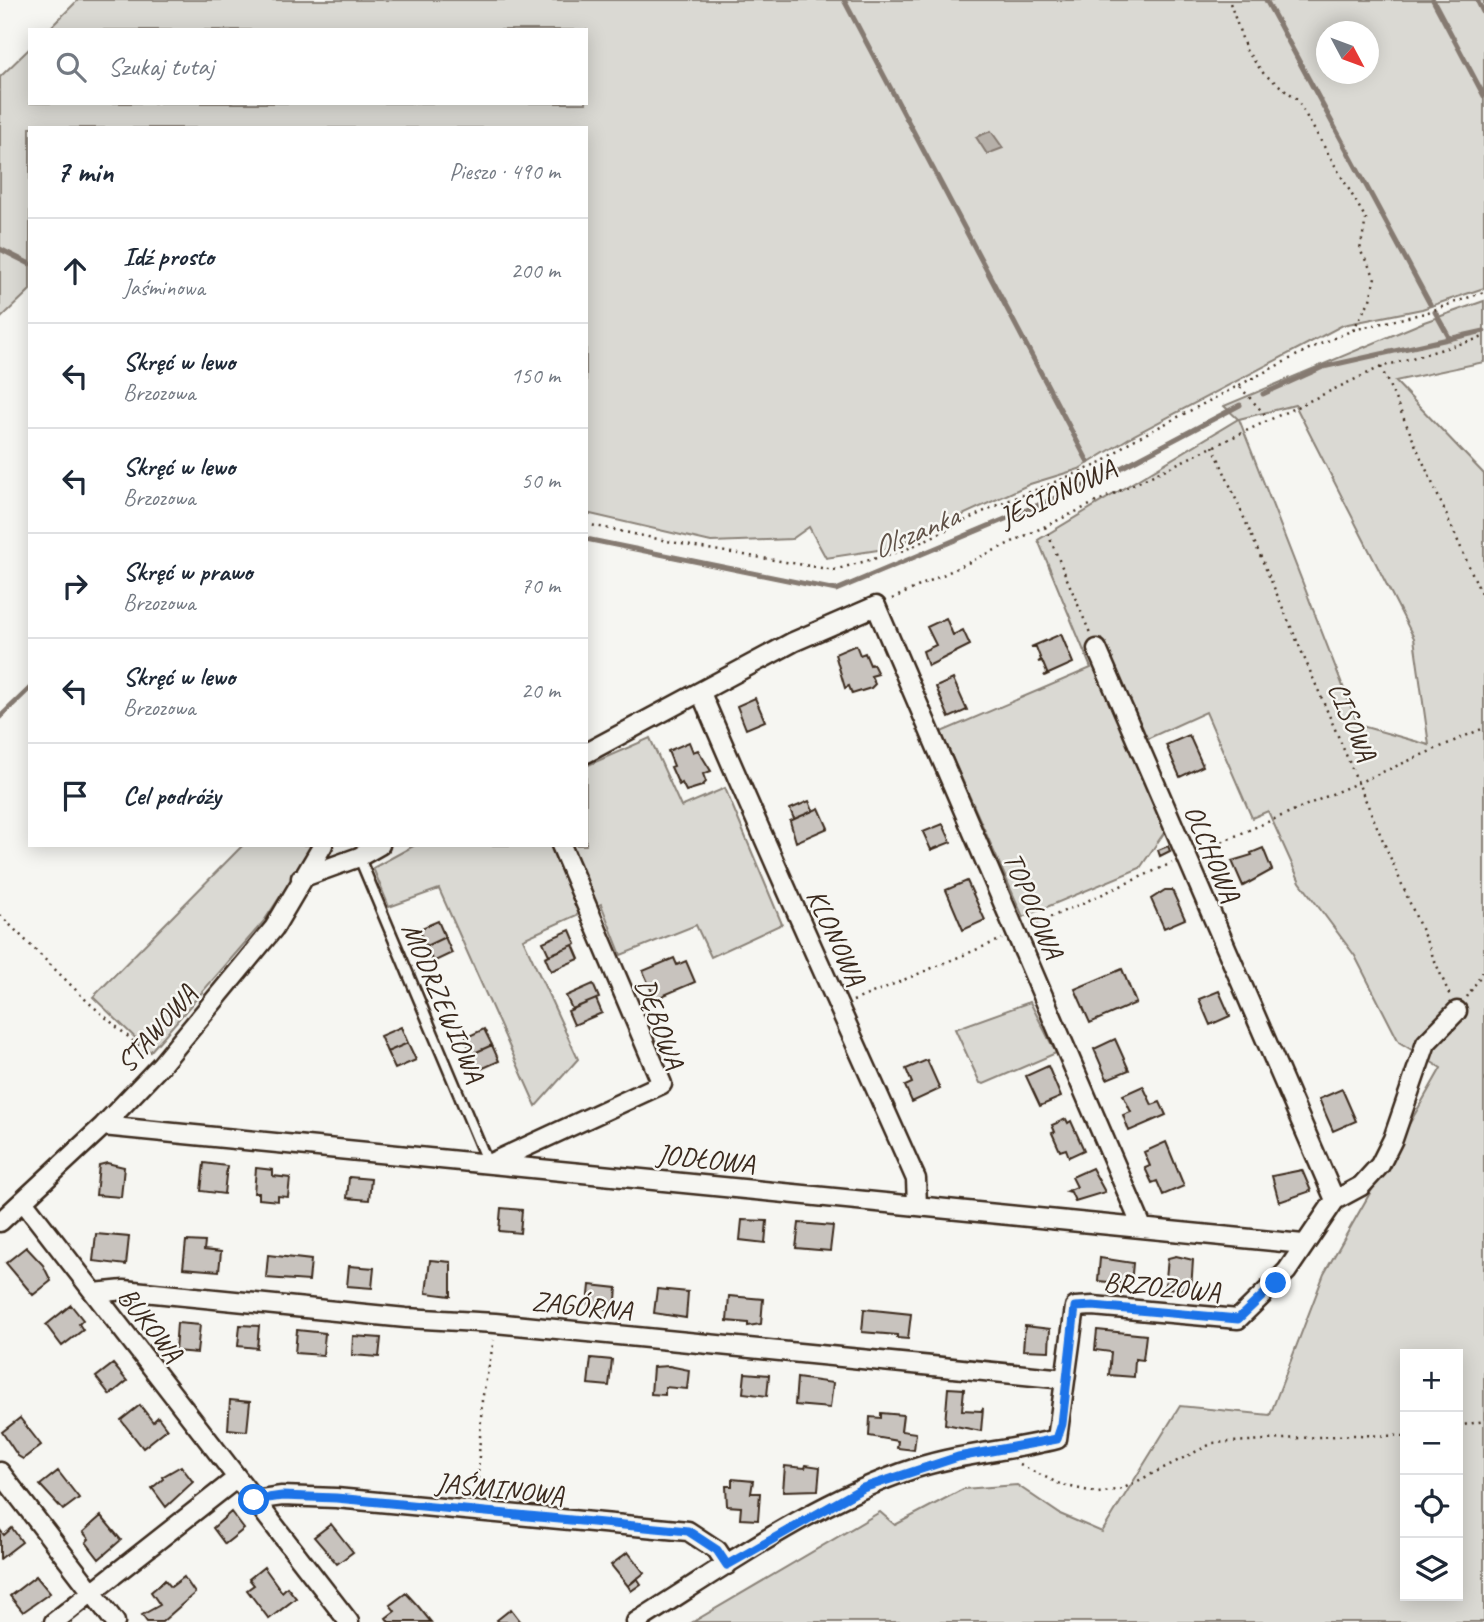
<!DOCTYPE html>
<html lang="pl">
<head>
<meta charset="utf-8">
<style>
	:root { --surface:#fff; --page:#f6f6f7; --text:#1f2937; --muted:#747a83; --line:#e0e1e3 }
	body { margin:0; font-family:Caveat,sans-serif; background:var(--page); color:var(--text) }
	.controls { position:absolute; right:21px; bottom:21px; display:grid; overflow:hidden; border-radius:0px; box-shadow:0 4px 18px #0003 }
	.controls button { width:63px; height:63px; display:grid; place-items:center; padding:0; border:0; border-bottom:2px solid var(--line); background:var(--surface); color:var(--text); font:35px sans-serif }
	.compass { position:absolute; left:1316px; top:21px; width:63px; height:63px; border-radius:50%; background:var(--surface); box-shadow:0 4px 18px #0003; rotate:131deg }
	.stop { position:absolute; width:21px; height:21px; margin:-16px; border:5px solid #1a73e8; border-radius:50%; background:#fff }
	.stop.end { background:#1a73e8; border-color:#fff; box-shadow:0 2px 7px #0008 }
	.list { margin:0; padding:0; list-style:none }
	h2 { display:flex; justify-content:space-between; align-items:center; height:91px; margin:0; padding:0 28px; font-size:30px }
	h2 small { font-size:23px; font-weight:400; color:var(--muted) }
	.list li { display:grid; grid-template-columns:46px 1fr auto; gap:21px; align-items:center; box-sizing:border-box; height:105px; padding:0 28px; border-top:2px solid var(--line) }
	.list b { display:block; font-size:26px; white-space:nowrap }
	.list p { margin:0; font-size:23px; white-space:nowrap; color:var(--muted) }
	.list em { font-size:23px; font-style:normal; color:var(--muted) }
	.icon { flex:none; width:38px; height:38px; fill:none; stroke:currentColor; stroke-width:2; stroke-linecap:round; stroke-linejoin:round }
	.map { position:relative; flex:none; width:1484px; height:1622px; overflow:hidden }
	.search { position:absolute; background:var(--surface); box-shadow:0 4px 18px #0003; left:28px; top:28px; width:560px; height:77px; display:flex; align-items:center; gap:18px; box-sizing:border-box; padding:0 24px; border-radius:0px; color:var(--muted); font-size:26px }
	.panel { position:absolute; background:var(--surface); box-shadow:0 4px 18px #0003; left:28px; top:126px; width:560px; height:721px; border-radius:0px }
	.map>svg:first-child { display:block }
	.green { fill:#dad9d3; stroke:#8a8278; stroke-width:2; fill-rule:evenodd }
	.water { fill:#b6b0a9; stroke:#857a71; stroke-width:2 }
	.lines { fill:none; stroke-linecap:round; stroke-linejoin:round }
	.stream { stroke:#857a71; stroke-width:5 }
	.building { fill:#c8c3be; stroke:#3b2a1e; stroke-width:2 }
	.service-casing { stroke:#3b2a1e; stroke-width:14 }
	.minor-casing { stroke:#3b2a1e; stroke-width:23 }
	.path { stroke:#3b2a1e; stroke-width:2.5; stroke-dasharray:2 5; stroke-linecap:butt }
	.service { stroke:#f6f6f2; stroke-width:9 }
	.minor { stroke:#f6f6f2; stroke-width:18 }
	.route { stroke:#1a73e8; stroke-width:9 }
	.labels { text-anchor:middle; stroke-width:5; stroke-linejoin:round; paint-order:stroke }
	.street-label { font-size:28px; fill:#3b2a1e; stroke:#f6f6f2 }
	.water-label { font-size:30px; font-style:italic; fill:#605248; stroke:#f6f6f2 }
</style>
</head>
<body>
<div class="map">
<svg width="1484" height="1622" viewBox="0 0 1484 1622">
	<rect width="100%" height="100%" fill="#f6f6f2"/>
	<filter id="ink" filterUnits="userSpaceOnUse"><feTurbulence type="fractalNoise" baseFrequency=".0143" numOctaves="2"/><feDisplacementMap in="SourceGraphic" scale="14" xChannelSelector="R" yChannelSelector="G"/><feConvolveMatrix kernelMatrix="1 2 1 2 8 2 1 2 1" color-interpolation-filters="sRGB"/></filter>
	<g filter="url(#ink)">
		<path class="green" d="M78 0H1484V288L1422 309 1343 325 1134 435 1079 469 1030 484 891 548 826 558 809 527 792 539 711 542 586 513V128H30V290L0 319V77L30 48V103H586V30H48ZM1326 32H1368V74H1326Z
			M1484 301V362L1395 381 1484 474V1622H693L880 1512 895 1525 963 1489 1017 1485 1060 1514 1102 1532 1180 1406 1270 1415 1324 1274 1441 1068 1399 1042 1355 956 1300 882 1268 811 1252 818 1206 712 1129 747 1166 830 1140 868 1023 917 941 732 1091 668 1038 540 1238 419 1224 406 1424 322ZM1295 405 1414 638 1429 745 1358 725 1239 419ZM1405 1354H1458V1596H1405Z
			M650 738 681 807 725 788 782 924 711 957 696 925 621 955 601 904 523 939 578 1059 536 1106 439 889 389 907 373 868 415 845H586V766Z
			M243 845H314L264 921 150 1052 93 997Z
			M1030 1002 1056 1053 984 1084 980 1083 955 1029Z"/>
		<path class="water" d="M991 131 1003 148 987 154 976 137Z"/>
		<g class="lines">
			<path class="stream" d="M844 0 1088 462
				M1266 0 1430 304
				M1433 0 1484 96
				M1477 0 1484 14
				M0 249 30 264
				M1435 312 1450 339
				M1263 394 1323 367 1484 331
				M586 539 836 590 1098 480 1240 405
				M0 717 30 688"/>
		</g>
		<path class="building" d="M946 618 953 635 963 630 970 645 928 666 923 651 936 645 927 627Z
			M1061 634 1073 663 1044 676 1047 673 1042 661 1038 662 1041 660 1036 647H1031Z
			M856 645 860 655 865 653 870 665 873 664 878 674 871 676 875 684 871 688 852 694 849 686 845 688 835 654Z
			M953 679 967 710 949 718 936 687Z
			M755 698 765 721 746 729 737 706Z
			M1189 735 1203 766 1180 777 1166 745Z
			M689 742 693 752 698 750 711 771 703 774 706 782 702 786 686 791 682 783 679 785 671 767 674 766 668 751Z
			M809 801 813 811 794 819 790 809Z
			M819 808 828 828 796 842 790 821Z
			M943 824 951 842 931 850 923 832Z
			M1168 846 1170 851 1160 856 1158 850Z
			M1263 848 1272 870 1243 886 1232 861 1252 855 1251 853Z
			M967 881 985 920 963 930 946 890Z
			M1165 890H1172L1185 919 1164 928 1151 899Z
			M438 921 445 937 426 946 419 929Z
			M570 930 576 944 549 955 543 942Z
			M445 937 452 953 433 962 426 946Z
			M573 945 579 959 551 971 545 957Z
			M674 958 677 965 686 961 695 982 655 999 643 971Z
			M1122 969 1136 1003 1090 1023 1075 989Z
			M593 984 599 998 572 1009 566 996Z
			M1219 991 1230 1016 1210 1025 1199 999Z
			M596 999 602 1013 574 1025 568 1011Z
			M401 1027 408 1043 387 1052 380 1036Z
			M484 1029 492 1045 472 1054 465 1038Z
			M1115 1039 1129 1070 1107 1079 1094 1049Z
			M408 1043 416 1060 395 1069 387 1052Z
			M492 1045 499 1061 479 1070 472 1054Z
			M927 1060 940 1089 912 1102 905 1086 912 1083 906 1069Z
			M1048 1066 1061 1097 1040 1106 1026 1076Z
			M1143 1086 1152 1105 1160 1102 1166 1115 1129 1131 1123 1115 1131 1112 1123 1095Z
			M1342 1089 1356 1121 1333 1131 1319 1099Z
			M1066 1119 1068 1123 1071 1121 1084 1150 1069 1157 1066 1149 1060 1151 1052 1133 1055 1132 1052 1125Z
			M1166 1142 1184 1186 1163 1195 1157 1181 1152 1183 1145 1168 1150 1166 1144 1152Z
			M107 1163 124 1167 121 1197 96 1195 99 1165Z
			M204 1163 227 1166 224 1194 201 1191Z
			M256 1168 273 1170V1176L290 1178 288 1197 278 1196V1201L259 1199V1193H254Z
			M1092 1168 1105 1192 1075 1201 1071 1192 1067 1191 1077 1187 1072 1177Z
			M1302 1170 1311 1191 1279 1202 1272 1176Z
			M349 1177 371 1179 369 1200 347 1198Z
			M501 1208 522 1210 520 1233 499 1231Z
			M742 1220 767 1221 765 1243 740 1240Z
			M799 1223 833 1226 830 1251 796 1248Z
			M96 1234 129 1237 126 1265 93 1261Z
			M186 1241 205 1242 204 1250 221 1252 219 1271 183 1268Z
			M26 1247 43 1265 51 1281 33 1295 6 1263Z
			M268 1255 311 1260 309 1281 266 1278Z
			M1176 1256 1193 1260 1191 1290 1165 1288 1168 1258Z
			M1100 1258 1133 1263 1131 1284 1098 1281Z
			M430 1260 451 1262V1296L426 1293Z
			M349 1266 374 1268 372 1288 347 1286Z
			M590 1285 617 1288 615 1311 588 1305Z
			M657 1289 688 1292 686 1318 654 1313Z
			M729 1296 763 1299 761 1324 748 1326V1323L727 1321Z
			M71 1305 83 1320 79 1324 83 1330 62 1346 46 1325Z
			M864 1309 911 1314 908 1339 897 1338V1335L862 1332Z
			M177 1323 200 1325 197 1353 175 1351Z
			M240 1325 259 1326 257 1348 238 1346Z
			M1025 1326 1050 1329 1049 1351 1023 1350Z
			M297 1330 325 1333 323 1355 295 1353Z
			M1097 1330 1146 1335 1143 1360 1135 1359 1134 1377 1109 1375 1111 1352 1095 1350Z
			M353 1336 381 1338 379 1357 352 1355Z
			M591 1358 612 1360 609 1386 588 1384Z
			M113 1364 127 1381 110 1395 96 1377Z
			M669 1366 689 1370 687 1389 665 1387V1395L651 1394 653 1367Z
			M745 1373 769 1375 767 1396 743 1393Z
			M797 1378 833 1383 830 1408 795 1405Z
			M948 1388 964 1389 962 1410 981 1411 983 1408 981 1431 945 1424Z
			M230 1400 250 1402 247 1431 228 1429Z
			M140 1405 153 1422 158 1417 167 1429 143 1448 121 1420Z
			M881 1413 903 1415 901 1431 916 1433 914 1450 897 1448 898 1441 869 1436 870 1417 881 1418Z
			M20 1418 41 1445 23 1459 18 1456 2 1432Z
			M806 1465 820 1467 818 1490 783 1491 785 1466 805 1468Z
			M181 1466 193 1482 166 1507 152 1488 163 1479 162 1477Z
			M58 1471 79 1498 63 1510 40 1485Z
			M732 1479 753 1481 751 1493H760L758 1520 740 1519 741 1507 727 1506 726 1486H732Z
			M231 1512 244 1529 225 1544 213 1528Z
			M101 1516 121 1540 99 1559 86 1542 89 1539 83 1532Z
			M331 1524 353 1552 337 1564 314 1537Z
			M12 1528 22 1542 0 1559V1530L4 1535Z
			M628 1552 644 1573 628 1586 611 1565Z
			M264 1567 282 1592 287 1587 296 1598 269 1619 247 1590 254 1585 249 1579Z
			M36 1576 50 1593 23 1612 10 1596Z
			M184 1577 195 1593 162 1622H147L142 1615 160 1605 151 1592 165 1580 171 1587Z
			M637 1578 641 1584 631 1591 628 1586Z
			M406 1593 418 1606 431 1622H389L386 1618 395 1611 390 1605Z
			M511 1609 521 1622H499L497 1620Z"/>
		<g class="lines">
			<defs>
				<path id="service" d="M359 857 488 1164"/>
				<path id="minor" d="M1097 649 1335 1200
					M701 693C770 856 844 1017 916 1179L917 1205
					M586 753 793 642 876 606 1142 1227
					M301 878 359 857 380 845
					M103 1126 1303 1244
					M491 1163 662 1084 561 845
					M23 1201 349 1622
					M0 1222 103 1126 161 1065 274 928 323 845
					M94 1293 124 1290 406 1318 495 1323 1065 1379
					M0 1472 115 1622
					M254 1500 282 1496 336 1498 688 1531 717 1550 727 1565
					M54 1622 237 1478
					M636 1622C725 1566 815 1501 916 1468 962 1453 1010 1451 1057 1439L1075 1307 1093 1306 1238 1319 1287 1271 1335 1200 1361 1186 1380 1165 1393 1139 1426 1043 1457 1011"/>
			</defs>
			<use href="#service" class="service-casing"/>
			<use href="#minor" class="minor-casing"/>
			<path class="path" d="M1353 330 1425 313 1484 292
				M1381 367 1484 600
				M1240 387 1268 418
				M1213 446 1450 996
				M586 524 696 547 834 570 905 550 995 506 1102 463 1126 444 1309 349 1353 330 1370 300 1375 277 1360 250 1366 219 1296 98 1264 74 1246 50 1229 0
				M1045 527 1090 633
				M892 599 1381 367 1484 337
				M1203 850 1484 728
				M0 915 88 1002 148 1054
				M1031 926 1172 863
				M1467 997 1484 970
				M853 1001 1002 939
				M1458 1426 1484 1421
				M1020 1465 1062 1485 1098 1493 1122 1489 1213 1443 1354 1435 1405 1436
				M477 1493 482 1400 494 1340"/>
			<use href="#service" class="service"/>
			<use href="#minor" class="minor"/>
		</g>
	</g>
	<g class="lines" filter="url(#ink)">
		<path class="route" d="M254 1500 282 1496 336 1498 688 1531 717 1550 727 1565 863 1488 958 1457 1057 1439 1062 1424 1075 1307 1093 1306 1238 1319 1276 1283"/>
	</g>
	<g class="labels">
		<g class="street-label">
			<text transform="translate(1057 492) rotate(-25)" y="10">JESIONOWA</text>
			<text transform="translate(1353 721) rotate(67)" y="10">CISOWA</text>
			<text transform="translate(1213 853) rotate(67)" y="10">OLCHOWA</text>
			<text transform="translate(1034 905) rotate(67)" y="10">TOPOLOWA</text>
			<text transform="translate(837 937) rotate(65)" y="10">KLONOWA</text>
			<text transform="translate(444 1002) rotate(67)" y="10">MODRZEWIOWA</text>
			<text transform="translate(661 1023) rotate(70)" y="10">DĘBOWA</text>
			<text transform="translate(156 1028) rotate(-49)" y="10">STAWOWA</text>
			<text transform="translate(706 1158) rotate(6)" y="10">JODŁOWA</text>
			<text transform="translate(1162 1286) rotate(5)" y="10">BRZOZOWA</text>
			<text transform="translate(582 1305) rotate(6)" y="10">ZAGÓRNA</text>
			<text transform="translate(151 1324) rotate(52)" y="10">BUKOWA</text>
			<text transform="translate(500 1488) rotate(6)" y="10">JAŚMINOWA</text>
		</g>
		<g class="water-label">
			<text transform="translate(915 532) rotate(-23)" y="10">Olszanka</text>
		</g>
	</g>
</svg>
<div class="controls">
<button>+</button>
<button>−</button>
<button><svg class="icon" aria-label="locate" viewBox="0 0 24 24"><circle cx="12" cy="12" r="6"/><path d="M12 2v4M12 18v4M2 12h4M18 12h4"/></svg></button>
<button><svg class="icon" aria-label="layers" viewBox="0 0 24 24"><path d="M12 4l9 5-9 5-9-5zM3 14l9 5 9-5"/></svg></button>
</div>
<svg class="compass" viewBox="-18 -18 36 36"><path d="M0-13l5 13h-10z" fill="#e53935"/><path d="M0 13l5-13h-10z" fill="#747a83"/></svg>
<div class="stop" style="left:254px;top:1500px"></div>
<div class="stop end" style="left:1276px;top:1283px"></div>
<div class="search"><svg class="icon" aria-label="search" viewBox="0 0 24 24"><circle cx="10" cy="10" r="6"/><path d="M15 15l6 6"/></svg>Szukaj tutaj</div>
<section class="panel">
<h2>7 min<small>Pieszo · 490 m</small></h2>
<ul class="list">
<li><svg class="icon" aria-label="ahead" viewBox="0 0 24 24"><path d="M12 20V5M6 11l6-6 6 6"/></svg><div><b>Idź prosto</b><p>Jaśminowa</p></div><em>200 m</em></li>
<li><svg class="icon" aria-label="left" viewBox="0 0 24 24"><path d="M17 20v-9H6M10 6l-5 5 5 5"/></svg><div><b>Skręć w lewo</b><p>Brzozowa</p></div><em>150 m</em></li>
<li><svg class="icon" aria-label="left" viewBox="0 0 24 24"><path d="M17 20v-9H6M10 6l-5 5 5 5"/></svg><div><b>Skręć w lewo</b><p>Brzozowa</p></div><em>50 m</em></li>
<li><svg class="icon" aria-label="right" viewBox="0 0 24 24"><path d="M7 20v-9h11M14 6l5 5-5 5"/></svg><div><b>Skręć w prawo</b><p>Brzozowa</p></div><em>70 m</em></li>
<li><svg class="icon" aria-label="left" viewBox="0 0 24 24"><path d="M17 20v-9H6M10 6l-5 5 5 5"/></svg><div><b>Skręć w lewo</b><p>Brzozowa</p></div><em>20 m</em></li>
<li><svg class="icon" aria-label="arrive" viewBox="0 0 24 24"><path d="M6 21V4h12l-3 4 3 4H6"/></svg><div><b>Cel podróży</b></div></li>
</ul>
</section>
</div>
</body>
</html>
